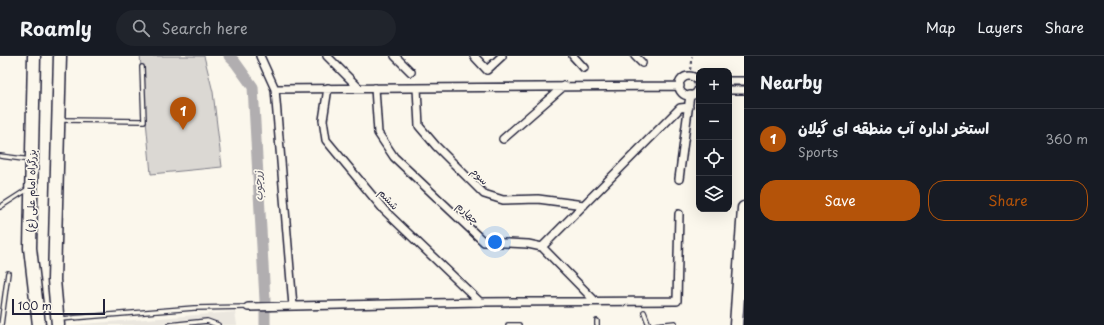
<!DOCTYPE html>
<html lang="en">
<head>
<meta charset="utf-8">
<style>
	:root { --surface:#171b24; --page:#20242c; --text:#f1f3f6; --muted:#9ea1a6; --line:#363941; --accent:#b45309 }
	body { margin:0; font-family:"Playpen Sans","Playpen Sans Arabic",sans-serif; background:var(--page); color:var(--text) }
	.controls { position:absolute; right:12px; top:12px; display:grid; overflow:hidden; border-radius:8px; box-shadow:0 4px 16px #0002 }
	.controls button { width:36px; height:36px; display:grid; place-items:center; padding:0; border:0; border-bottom:1px solid var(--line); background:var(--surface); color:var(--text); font:20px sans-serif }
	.scale { position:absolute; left:12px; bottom:10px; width:93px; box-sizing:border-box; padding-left:4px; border:2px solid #22223b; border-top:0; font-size:11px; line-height:14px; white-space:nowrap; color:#22223b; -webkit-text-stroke:3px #fbf7ec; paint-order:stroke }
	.you { position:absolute; left:495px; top:186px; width:14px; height:14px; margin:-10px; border:3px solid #fff; border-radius:50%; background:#1a73e8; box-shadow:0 0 0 6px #1a73e833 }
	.badge { display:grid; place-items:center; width:26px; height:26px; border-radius:50%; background:var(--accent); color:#fff; font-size:13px; font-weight:700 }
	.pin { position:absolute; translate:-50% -33px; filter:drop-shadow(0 1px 2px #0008) }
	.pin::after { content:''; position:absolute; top:21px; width:14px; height:12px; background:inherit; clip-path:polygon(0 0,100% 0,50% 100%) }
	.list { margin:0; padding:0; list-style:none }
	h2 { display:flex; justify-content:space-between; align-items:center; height:52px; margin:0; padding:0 16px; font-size:17px }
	h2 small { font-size:13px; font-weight:400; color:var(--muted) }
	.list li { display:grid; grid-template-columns:26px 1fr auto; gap:12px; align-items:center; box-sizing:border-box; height:60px; padding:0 16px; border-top:1px solid var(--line) }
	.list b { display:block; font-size:15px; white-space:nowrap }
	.list p { margin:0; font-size:13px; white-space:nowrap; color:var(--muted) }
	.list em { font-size:13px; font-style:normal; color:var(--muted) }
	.actions { display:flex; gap:8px; padding:12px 16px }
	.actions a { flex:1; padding:9px 0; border:1px solid var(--accent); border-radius:16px; text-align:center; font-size:14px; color:var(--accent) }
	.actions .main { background:var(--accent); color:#fff }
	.icon { flex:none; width:22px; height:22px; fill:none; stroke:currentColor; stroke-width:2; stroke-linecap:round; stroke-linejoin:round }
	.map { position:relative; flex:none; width:744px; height:269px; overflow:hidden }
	header { display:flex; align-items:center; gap:24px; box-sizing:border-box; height:56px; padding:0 20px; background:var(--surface); border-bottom:1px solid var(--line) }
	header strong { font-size:19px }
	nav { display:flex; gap:22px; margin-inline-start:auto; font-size:14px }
	.search { width:280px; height:36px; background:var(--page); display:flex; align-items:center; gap:10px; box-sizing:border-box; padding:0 14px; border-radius:22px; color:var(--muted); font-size:15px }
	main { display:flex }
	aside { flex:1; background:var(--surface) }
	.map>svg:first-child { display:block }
	.built { fill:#ebe7df }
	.green { fill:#dbd8d3; stroke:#7e7d87 }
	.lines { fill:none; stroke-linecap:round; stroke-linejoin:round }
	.river { stroke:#b1aeb0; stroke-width:11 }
	.service-casing { stroke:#22223b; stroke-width:6 }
	.minor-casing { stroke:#22223b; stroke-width:10 }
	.trunk-casing { stroke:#22223b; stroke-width:15 }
	.path { stroke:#22223b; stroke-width:1; stroke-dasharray:3 3; stroke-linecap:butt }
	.service { stroke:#fbf7ec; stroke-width:3.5 }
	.minor { stroke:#fbf7ec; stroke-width:7 }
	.trunk { stroke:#fbf7ec; stroke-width:12 }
	.labels { text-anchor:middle; stroke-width:3.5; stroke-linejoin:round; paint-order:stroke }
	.street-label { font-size:10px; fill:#22223b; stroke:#fbf7ec }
	.water-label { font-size:11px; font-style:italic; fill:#545364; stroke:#fbf7ec }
</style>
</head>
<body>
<header>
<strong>Roamly</strong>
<div class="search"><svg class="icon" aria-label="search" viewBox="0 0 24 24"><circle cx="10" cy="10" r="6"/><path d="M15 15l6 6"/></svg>Search here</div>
<nav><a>Map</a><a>Layers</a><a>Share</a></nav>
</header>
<main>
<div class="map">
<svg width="744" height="269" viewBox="0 0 744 269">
	<rect width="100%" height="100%" fill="#fbf7ec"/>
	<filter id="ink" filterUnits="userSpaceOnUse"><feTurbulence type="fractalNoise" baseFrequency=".025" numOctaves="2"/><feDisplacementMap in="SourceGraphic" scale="8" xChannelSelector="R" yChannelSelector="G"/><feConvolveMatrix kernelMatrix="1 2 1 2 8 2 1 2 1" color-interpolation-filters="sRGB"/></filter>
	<g filter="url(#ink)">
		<path class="built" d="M235 256 237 269H71Z"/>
		<path class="green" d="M140 0H204L213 36 222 111 151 118Z"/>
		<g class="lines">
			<path class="river" d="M229 0 235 6 253 31 265 244V269"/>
			<defs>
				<path id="service" d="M61 64 144 65 142 11
					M0 100 31 104
					M0 151 28 133
					M644 256 649 269
					M60 263 194 252 248 251
					M597 265V269
					M1 269 8 217
					M169 269 207 265 218 269
					M508 269H519
					M657 269 675 267"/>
				<path id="minor" d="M260 0 275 33 293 250
					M327 0 359 32
					M395 0 411 16
					M474 0 487 14 502 0
					M573 0 584 12
					M635 0 642 7
					M679 30a10 10 0 1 1 20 0a10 10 0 1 1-20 0Z
					M729 25H744
					M328 32 323 64 326 84 384 154 480 246
					M375 32 378 77 394 101 484 186 528 188 542 191 595 245
					M417 32 419 70 436 90 484 138 503 144 538 143 584 149
					M275 33 680 30
					M729 34H744
					M503 83 564 30
					M679 123 690 39
					M542 191 680 52 689 51
					M248 251 480 246 677 245 679 158"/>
				<path id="trunk" d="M34 0 30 192 39 269
					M58 269 54 224 60 0
					M736 269 744 152"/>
			</defs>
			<use href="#service" class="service-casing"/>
			<use href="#minor" class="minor-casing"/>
			<use href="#trunk" class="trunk-casing"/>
			<path class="path" d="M690 20 692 0"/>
			<use href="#service" class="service"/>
			<use href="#minor" class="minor"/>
			<use href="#trunk" class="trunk"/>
		</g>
	</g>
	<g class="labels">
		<g class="street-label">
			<text transform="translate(480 120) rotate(45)" y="4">سوم</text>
			<text transform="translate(31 135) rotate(-89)" y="4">بزرگراه امام علی (ع)</text>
			<text transform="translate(389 143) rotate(48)" y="4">ششم</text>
			<text transform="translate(468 157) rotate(44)" y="4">چهارم</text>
		</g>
		<g class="water-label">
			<text transform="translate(258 130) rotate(-93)" y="4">زرجوب</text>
		</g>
	</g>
</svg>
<div class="controls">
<button>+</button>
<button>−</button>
<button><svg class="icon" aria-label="locate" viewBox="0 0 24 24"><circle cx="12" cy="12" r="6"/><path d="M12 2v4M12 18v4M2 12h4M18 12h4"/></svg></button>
<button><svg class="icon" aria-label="layers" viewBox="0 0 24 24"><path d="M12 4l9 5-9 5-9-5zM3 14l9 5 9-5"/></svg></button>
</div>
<div class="scale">100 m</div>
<div class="you"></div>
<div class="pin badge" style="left:183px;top:74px">1</div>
</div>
<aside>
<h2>Nearby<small></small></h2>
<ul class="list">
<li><span class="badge">1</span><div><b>استخر اداره آب منطقه ای گیلان</b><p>Sports</p></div><em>360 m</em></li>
</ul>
<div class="actions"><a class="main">Save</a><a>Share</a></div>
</aside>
</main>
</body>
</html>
